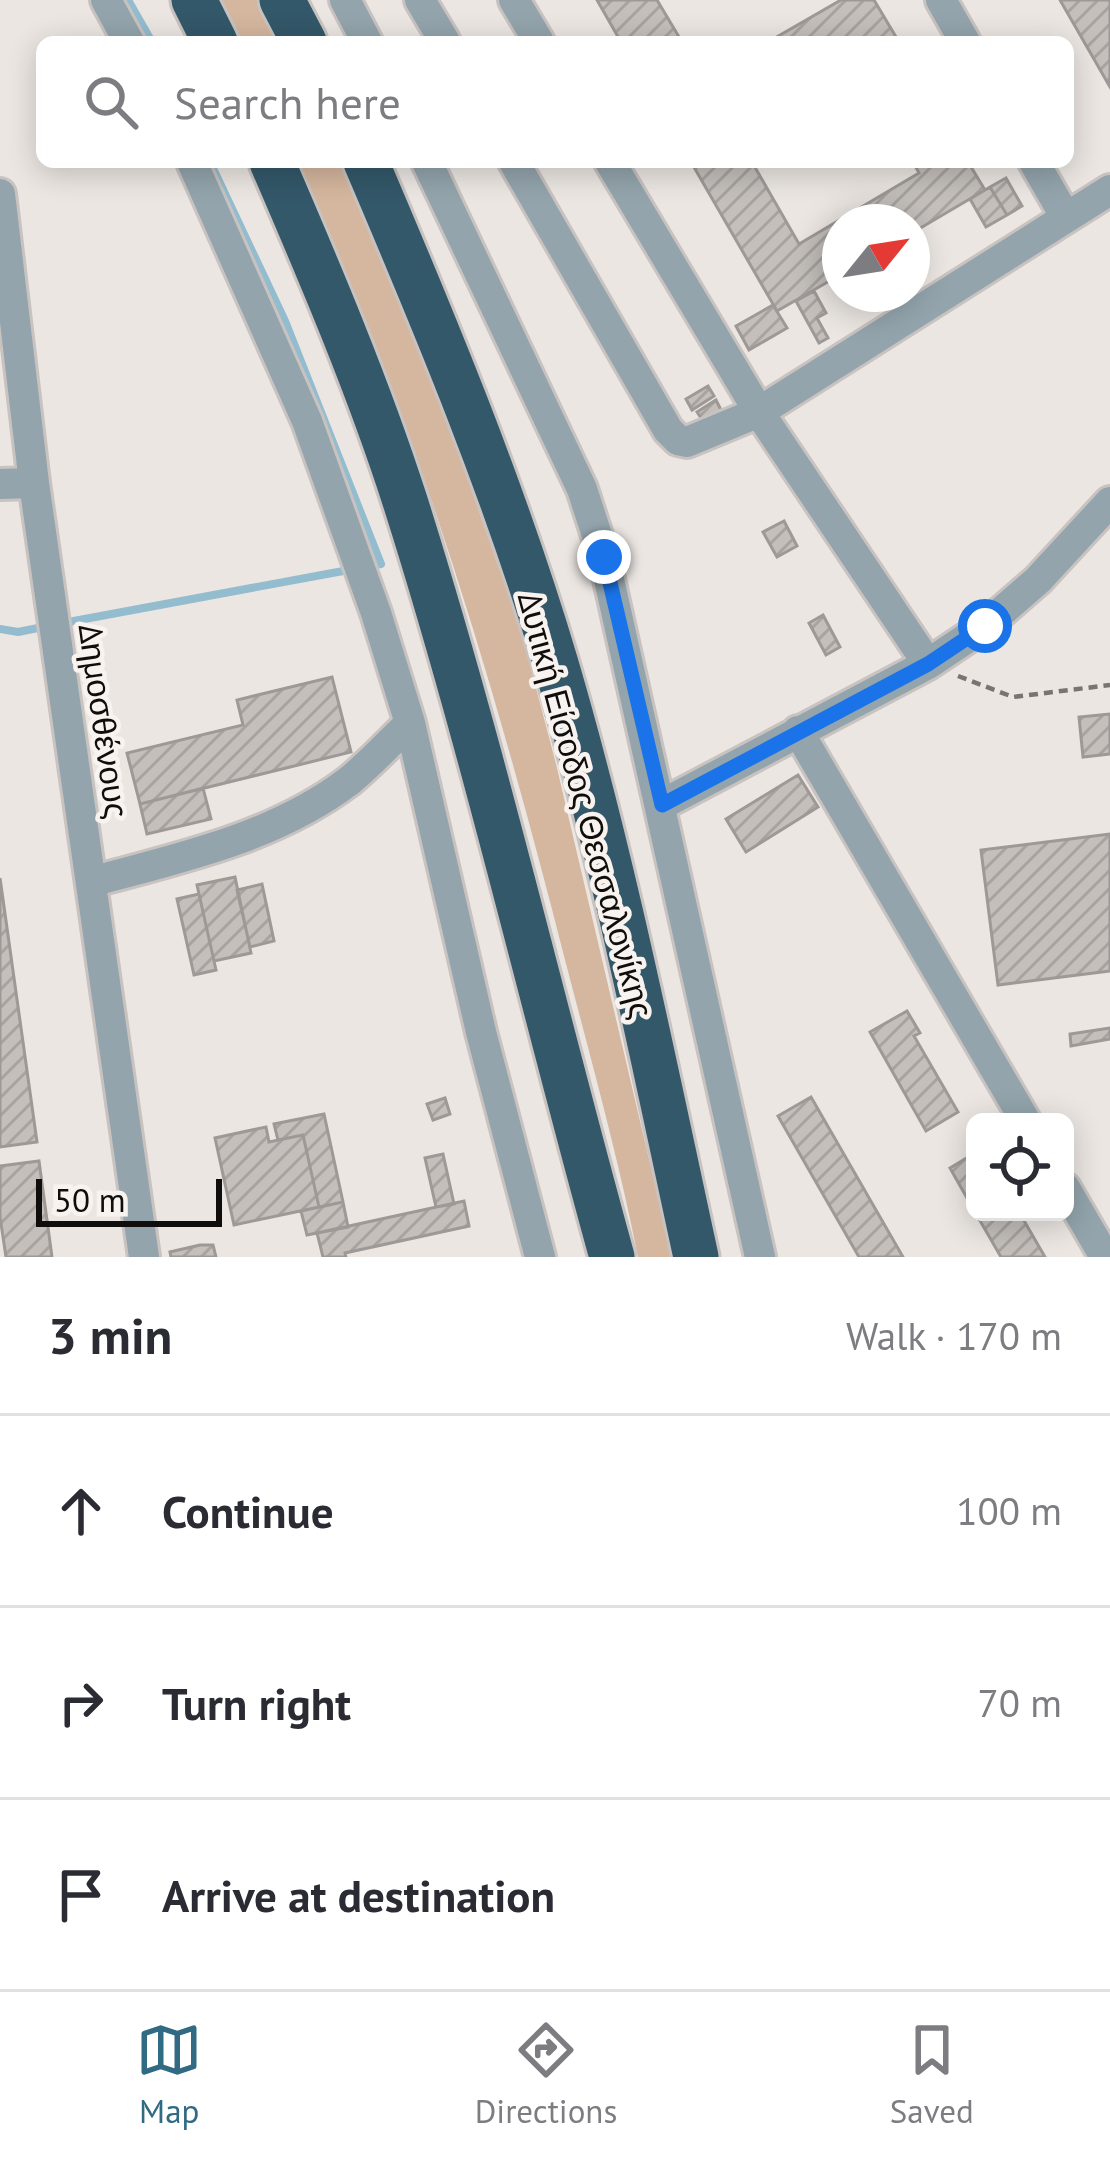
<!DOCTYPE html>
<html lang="en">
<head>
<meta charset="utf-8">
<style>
	:root { --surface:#fff; --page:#f2f2f3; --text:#2b2b33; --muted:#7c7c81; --line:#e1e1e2; --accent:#306a83 }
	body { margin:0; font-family:"PT Sans",sans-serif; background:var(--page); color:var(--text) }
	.controls { position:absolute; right:36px; bottom:36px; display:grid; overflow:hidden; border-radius:18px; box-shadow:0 6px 30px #0003 }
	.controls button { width:108px; height:108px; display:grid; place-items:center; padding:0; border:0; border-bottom:3px solid var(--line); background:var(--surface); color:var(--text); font:60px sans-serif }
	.compass { position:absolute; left:822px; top:204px; width:108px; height:108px; border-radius:50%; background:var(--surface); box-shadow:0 6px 30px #0003; rotate:60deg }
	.scale { position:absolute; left:36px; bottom:30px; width:186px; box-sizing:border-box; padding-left:12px; border:6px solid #100e0d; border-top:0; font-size:33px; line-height:42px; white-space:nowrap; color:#100e0d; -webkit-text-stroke:9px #f8f3ef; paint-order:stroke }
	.stop { position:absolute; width:36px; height:36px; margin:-27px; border:9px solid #1a73e8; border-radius:50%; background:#fff }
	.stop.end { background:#1a73e8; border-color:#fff; box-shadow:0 3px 12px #0008 }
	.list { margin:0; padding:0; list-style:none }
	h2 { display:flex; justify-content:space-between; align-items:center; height:156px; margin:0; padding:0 48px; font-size:51px }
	h2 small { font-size:39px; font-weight:400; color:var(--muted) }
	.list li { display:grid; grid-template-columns:78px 1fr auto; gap:36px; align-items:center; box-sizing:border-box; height:192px; padding:0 48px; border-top:3px solid var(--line) }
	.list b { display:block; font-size:45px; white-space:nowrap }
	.list em { font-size:39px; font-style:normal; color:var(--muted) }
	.icon { flex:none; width:66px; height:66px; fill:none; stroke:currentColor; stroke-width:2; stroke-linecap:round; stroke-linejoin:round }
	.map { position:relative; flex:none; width:1110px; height:1257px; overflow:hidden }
	.search { position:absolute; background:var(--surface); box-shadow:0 6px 30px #0003; left:36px; right:36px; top:36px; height:132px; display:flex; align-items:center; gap:30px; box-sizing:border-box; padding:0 42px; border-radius:18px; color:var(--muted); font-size:45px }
	.sheet { height:732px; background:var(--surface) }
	nav { display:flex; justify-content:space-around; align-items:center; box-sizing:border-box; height:168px; border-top:3px solid var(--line); background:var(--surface); font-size:33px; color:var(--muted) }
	nav a { display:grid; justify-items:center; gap:6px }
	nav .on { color:var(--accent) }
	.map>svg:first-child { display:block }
	.green { fill:#d5b69e }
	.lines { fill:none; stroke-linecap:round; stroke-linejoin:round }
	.stream { stroke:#94bccf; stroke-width:8 }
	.building { fill:url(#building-hatch); stroke:#9e9996; stroke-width:3 }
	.minor-casing { stroke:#c8c3c0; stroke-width:36 }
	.highway-casing { stroke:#c8c3c0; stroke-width:51 }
	.path { stroke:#787472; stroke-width:4.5; stroke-dasharray:9 6; stroke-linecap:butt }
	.minor { stroke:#93a4ac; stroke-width:30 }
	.highway { stroke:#335869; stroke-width:45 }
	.route { stroke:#1a73e8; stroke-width:15 }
	.labels { text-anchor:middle; stroke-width:9; stroke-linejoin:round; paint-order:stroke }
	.street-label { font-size:33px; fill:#100e0d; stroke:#f8f3ef }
</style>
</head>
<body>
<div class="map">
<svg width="1110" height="1257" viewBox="0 0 1110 1257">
	<defs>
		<pattern id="building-hatch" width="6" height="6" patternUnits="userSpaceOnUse" patternTransform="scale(3)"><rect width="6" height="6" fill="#c4bfbb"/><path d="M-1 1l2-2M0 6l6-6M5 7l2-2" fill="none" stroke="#a7a3a0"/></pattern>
	</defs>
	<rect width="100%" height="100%" fill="#ebe6e2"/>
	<path class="green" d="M220 0H265L287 42H243Z
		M298 162H344L449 426 521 631 556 764 672 1257H638C618 1156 590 1056 564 956 495 685 415 417 298 162Z"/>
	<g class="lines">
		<path class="stream" d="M128 0 152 42
			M210 162 285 321 381 564 369 566
			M63 623 354 569
			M0 629 18 632 48 626"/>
	</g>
	<path class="building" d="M597 0H657L682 42H621Z
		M841 0H874L899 42H768Z
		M1060 0H1110V87Z
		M691 162H752L799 244 919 173 913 162H968L985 190 912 233V222H840V275L777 311Z
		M1006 178 1022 206 1007 215 990 187Z
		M990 187 1007 215 986 227 970 199Z
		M814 291 826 313 817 318 828 338 819 343 796 301Z
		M773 305 787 328 749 350 736 326Z
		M708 386 714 396 692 410 686 399Z
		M716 400 721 410 703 421 697 412Z
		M784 521 797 546 777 557 763 532Z
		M823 615 840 647 826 655 809 623Z
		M332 677 351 752 140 804 127 753 243 725 237 700Z
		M1110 714V754L1083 757 1079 717Z
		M798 775 818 807 746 852 726 819Z
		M203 788 211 819 147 834 140 804Z
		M1110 834V971L998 985 981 850Z
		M235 877 251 953 214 961 197 885Z
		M0 878 37 1142 0 1147Z
		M262 884 274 941 250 947 237 890Z
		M199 894 216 970 194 975 177 899Z
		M907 1011 920 1033 914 1036 958 1112 926 1131 870 1032Z
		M1110 1028V1039L1071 1046 1070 1034Z
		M811 1097 903 1257H859L778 1116Z
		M445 1098 450 1114 433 1120 427 1104Z
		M324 1114 343 1202 319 1207 303 1135 278 1140 274 1124Z
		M266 1127 269 1142 303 1135 319 1207 234 1225 215 1138Z
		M975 1153V1212L950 1168Z
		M443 1154 454 1204 436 1207 425 1158Z
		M39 1161 52 1257H6L0 1217V1166Z
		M464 1201 469 1226 345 1253 346 1257H323L317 1233Z
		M343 1202 348 1227 307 1235 301 1211Z
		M975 1212H1019L1045 1257H1001Z
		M200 1245H213L216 1257H171L170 1252Z"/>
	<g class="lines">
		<defs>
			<path id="minor" d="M106 0 129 42
				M345 0 367 42
				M420 0 445 42
				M514 0 539 42
				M941 0 965 42
				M192 162 307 421 376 613 410 723 481 1032 540 1257
				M427 162 582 489 604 557 760 1257
				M514 162 668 430 678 440 687 442 759 412 1110 190
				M610 162 759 412 928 664
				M1034 162 1065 216
				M0 194 34 483 144 1257
				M0 484 34 483
				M798 731 1026 1122
				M661 805 928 664 985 626 1038 580 1110 502
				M91 882C179 858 274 838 349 781 370 764 390 742 410 723
				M1065 1188 1105 1257"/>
			<path id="highway" d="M194 0 215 42
				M282 0 304 42
				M272 162C320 273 368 386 405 501 484 750 542 1005 612 1257
				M366 162C436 326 505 492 556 664 613 858 653 1059 696 1257"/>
		</defs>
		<use href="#minor" class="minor-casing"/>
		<use href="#highway" class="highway-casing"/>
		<path class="path" d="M958 676 1013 697 1110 685"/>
		<use href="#minor" class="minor"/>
		<use href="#highway" class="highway"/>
	</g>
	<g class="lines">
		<path class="route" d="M604 557 662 805 928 664 985 626"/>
	</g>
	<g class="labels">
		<g class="street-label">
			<text transform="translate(104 721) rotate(82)" y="12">Δημοσθένους</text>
			<text transform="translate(586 805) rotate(75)" y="12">Δυτική Είσοδος Θεσσαλονίκης</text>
		</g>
	</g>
</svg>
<div class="controls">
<button><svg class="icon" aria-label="locate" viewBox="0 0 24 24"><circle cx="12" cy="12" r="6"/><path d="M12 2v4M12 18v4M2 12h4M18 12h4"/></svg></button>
</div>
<svg class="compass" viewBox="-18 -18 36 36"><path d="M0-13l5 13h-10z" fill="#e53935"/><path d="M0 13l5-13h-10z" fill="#7c7c81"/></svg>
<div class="scale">50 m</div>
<div class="stop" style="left:985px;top:626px"></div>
<div class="stop end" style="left:604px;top:557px"></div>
<div class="search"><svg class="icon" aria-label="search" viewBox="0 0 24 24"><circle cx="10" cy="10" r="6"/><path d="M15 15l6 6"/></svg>Search here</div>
</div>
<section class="sheet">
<h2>3 min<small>Walk · 170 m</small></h2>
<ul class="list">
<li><svg class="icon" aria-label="ahead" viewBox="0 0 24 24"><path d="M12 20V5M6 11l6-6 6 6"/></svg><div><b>Continue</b></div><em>100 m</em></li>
<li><svg class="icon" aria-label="right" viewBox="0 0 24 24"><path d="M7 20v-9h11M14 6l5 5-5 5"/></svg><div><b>Turn right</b></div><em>70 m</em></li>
<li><svg class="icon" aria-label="arrive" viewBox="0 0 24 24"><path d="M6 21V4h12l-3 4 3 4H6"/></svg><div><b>Arrive at destination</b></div></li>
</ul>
</section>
<nav>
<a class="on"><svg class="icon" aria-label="map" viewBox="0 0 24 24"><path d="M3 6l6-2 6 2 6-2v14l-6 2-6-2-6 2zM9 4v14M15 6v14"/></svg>Map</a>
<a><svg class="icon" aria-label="directions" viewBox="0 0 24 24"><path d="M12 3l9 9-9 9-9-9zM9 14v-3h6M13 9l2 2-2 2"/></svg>Directions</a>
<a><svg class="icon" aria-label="saved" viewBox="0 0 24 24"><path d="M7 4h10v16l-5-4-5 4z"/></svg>Saved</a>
</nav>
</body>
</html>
